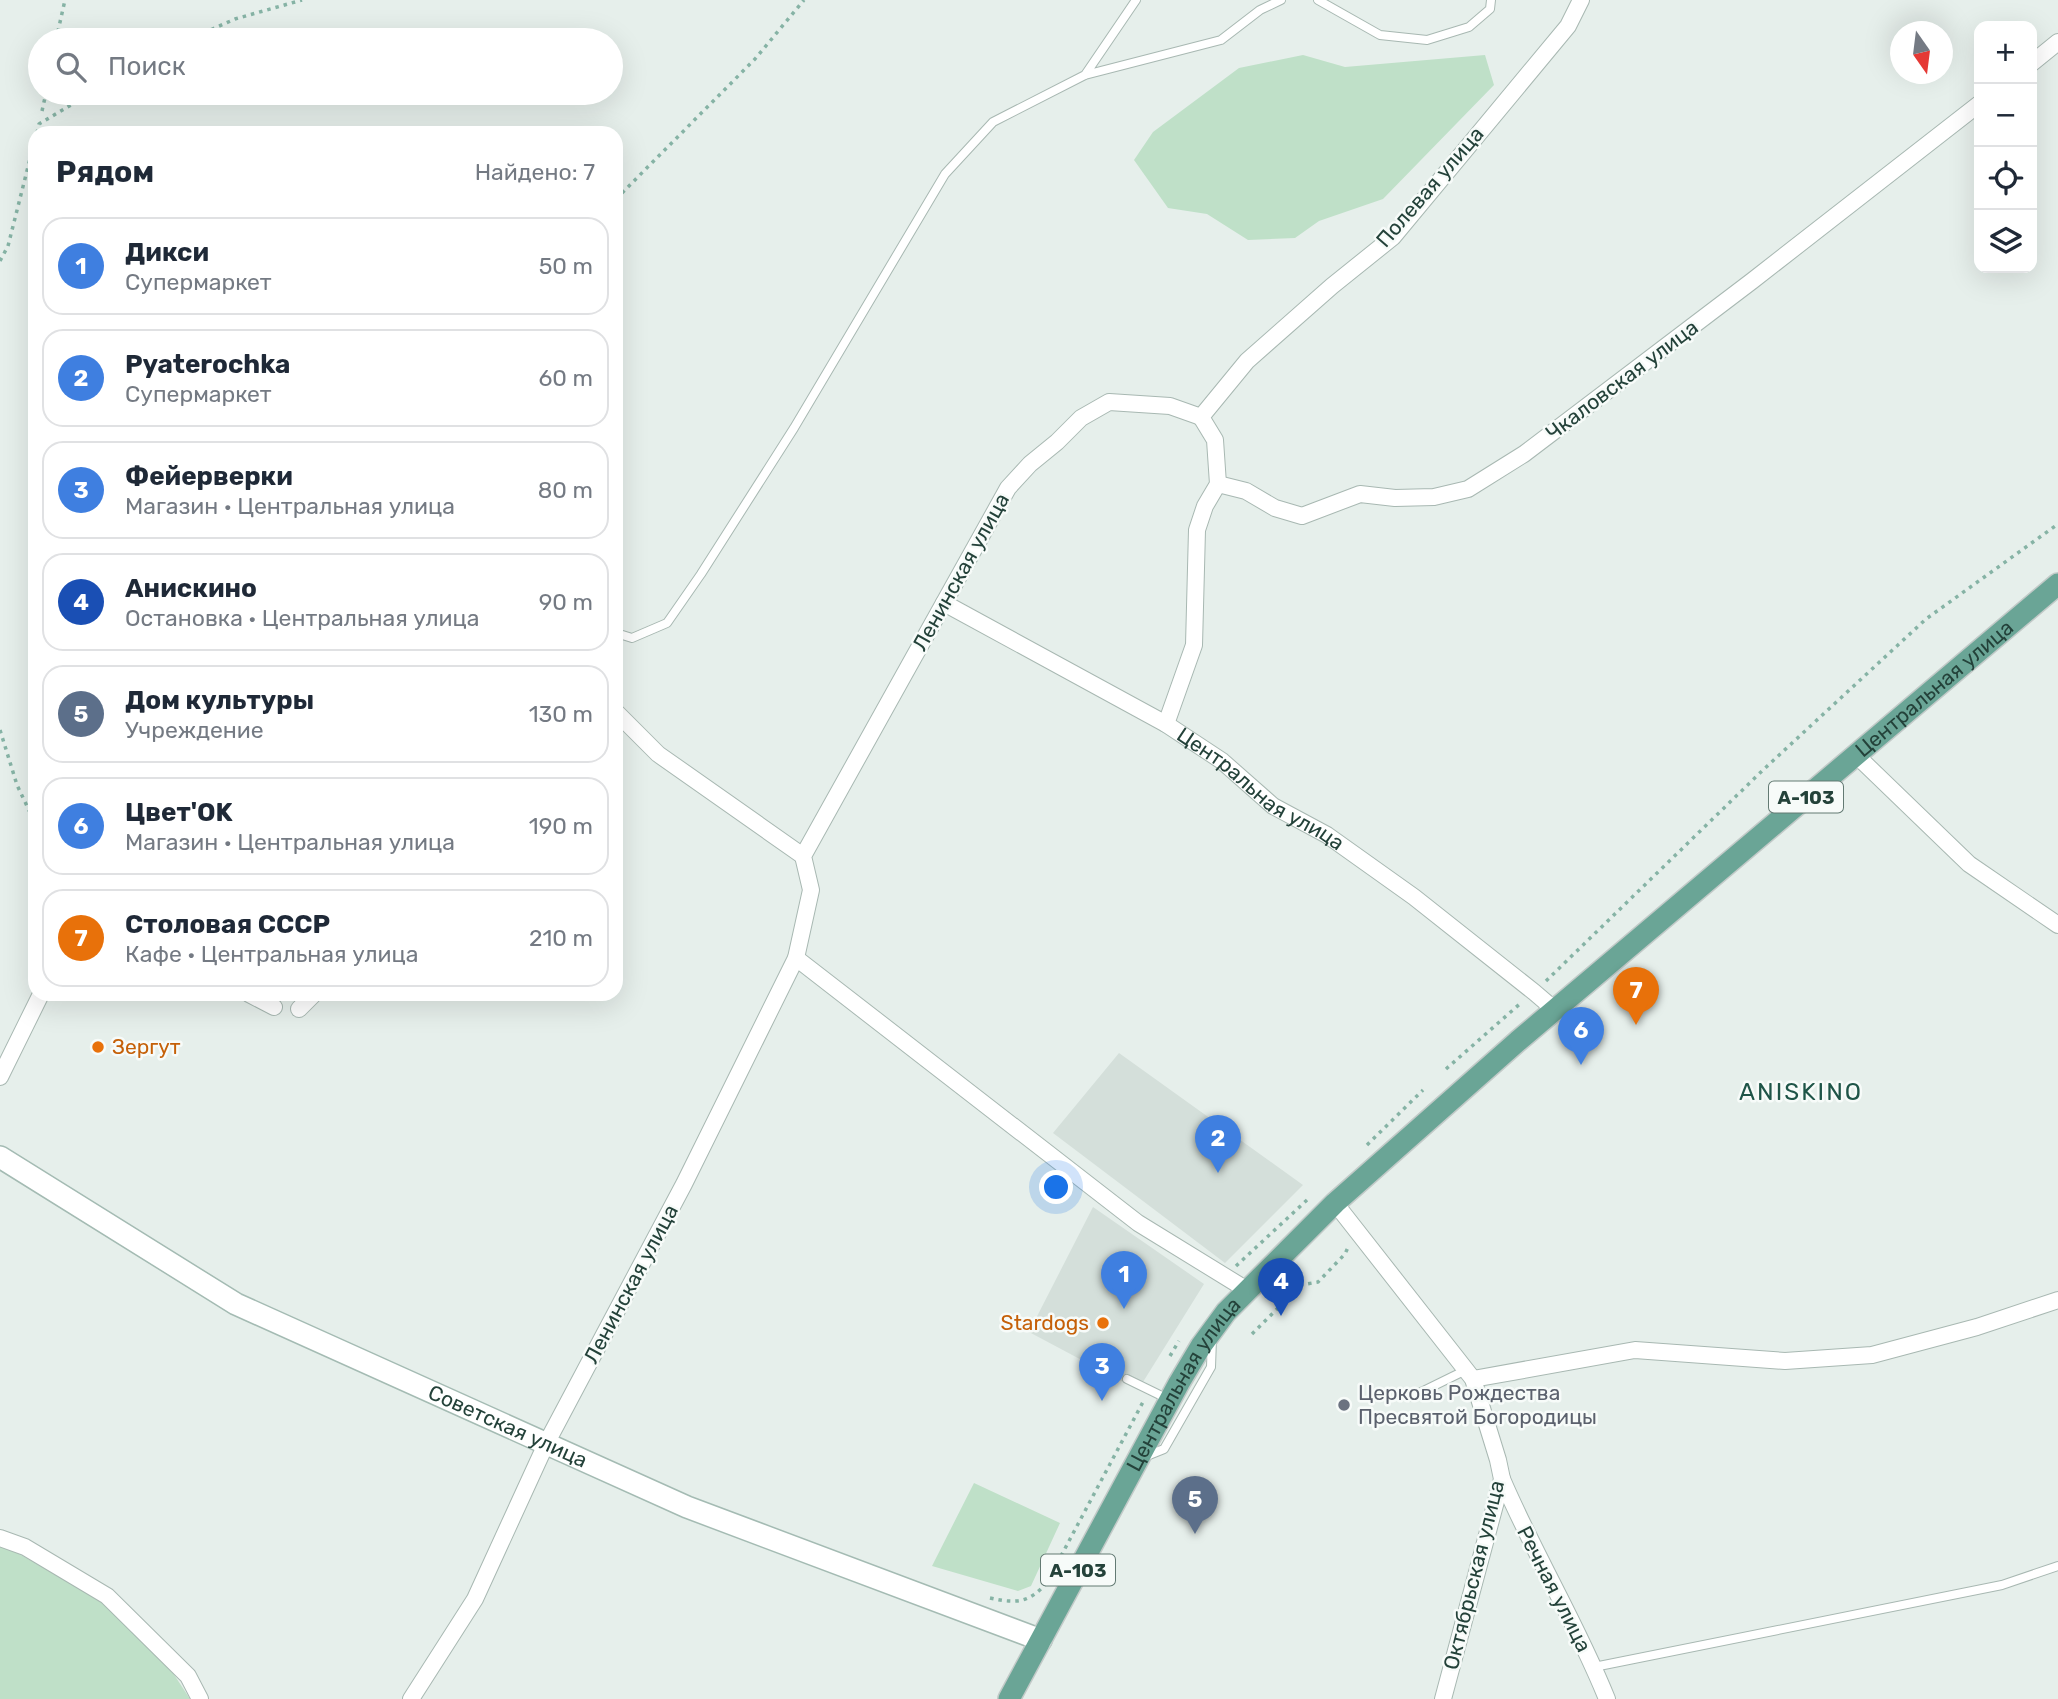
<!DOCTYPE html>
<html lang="ru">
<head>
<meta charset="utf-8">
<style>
	:root { --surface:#fff; --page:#f2f2f3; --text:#1f2937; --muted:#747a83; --line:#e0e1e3; --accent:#d93025 }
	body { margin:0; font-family:Rubik,sans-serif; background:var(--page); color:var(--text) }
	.controls { position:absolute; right:21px; top:21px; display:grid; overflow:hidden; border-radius:14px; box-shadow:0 7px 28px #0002 }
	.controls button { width:63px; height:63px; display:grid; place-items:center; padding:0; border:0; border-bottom:2px solid var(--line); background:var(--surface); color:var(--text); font:35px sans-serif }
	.compass { position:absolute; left:1890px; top:21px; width:63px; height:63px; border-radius:50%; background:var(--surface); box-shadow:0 7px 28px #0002; rotate:166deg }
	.you { position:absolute; left:1057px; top:1188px; width:24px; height:24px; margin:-18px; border:5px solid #fff; border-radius:50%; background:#1a73e8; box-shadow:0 0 0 10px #1a73e833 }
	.badge { display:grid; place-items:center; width:46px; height:46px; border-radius:50%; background:var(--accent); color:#fff; font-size:23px; font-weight:700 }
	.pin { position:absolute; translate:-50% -58px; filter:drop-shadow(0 2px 4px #0008) }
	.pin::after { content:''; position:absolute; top:37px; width:24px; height:21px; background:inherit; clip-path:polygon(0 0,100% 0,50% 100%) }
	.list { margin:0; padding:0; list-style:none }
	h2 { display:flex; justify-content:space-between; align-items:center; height:91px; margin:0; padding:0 28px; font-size:30px }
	h2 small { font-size:23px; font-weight:400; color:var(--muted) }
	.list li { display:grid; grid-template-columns:46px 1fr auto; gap:21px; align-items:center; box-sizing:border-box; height:98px; margin:0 14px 14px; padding:0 14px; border:2px solid var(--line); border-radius:21px }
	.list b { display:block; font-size:26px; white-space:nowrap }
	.list p { margin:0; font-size:23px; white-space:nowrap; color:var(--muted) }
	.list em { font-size:23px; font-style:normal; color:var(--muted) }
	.icon { flex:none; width:38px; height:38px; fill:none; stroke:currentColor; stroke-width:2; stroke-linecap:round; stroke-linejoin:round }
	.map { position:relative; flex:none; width:2058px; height:1699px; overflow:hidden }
	.search { position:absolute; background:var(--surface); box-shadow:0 7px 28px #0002; left:28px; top:28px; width:595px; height:77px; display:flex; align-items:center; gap:18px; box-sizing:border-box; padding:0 24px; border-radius:38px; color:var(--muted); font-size:26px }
	.panel { position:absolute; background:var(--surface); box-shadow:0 7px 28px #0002; left:28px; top:126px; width:595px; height:875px; border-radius:21px }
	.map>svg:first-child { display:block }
	.built { fill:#d4dfda }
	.green { fill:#bfe0c8 }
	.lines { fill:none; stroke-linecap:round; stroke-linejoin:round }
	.lane-casing { stroke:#a8b8b2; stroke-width:10 }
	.street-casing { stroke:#a8b8b2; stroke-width:18 }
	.secondary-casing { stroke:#a4bbb3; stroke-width:24 }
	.primary-casing { stroke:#c2cac8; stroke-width:24 }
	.path { stroke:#86b3a5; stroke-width:3.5; stroke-dasharray:3.5 5; stroke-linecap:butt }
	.lane { stroke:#fff; stroke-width:8 }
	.street { stroke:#fff; stroke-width:16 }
	.secondary { stroke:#fff; stroke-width:21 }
	.primary { stroke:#6aa596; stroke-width:21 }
	.food-dot { fill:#e8710a; stroke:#f7fbf9; stroke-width:2.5 }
	.worship-dot { fill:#6b7280; stroke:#f7fbf9; stroke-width:2.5 }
	.labels { text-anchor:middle; stroke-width:5; stroke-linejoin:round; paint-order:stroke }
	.shield { fill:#f7fbf9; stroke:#637a73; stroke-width:2 }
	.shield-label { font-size:19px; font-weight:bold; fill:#24423a }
	.street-label { font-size:21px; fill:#24423a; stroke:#f7fbf9 }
	.food-label { font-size:21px; fill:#c56008; stroke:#f7fbf9; text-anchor:start }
	.worship-label { font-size:21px; fill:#5b616d; stroke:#f7fbf9; text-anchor:start }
	.quarter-label { font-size:24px; letter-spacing:2px; fill:#1f5548; stroke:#f7fbf9 }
</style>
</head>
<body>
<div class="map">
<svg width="2058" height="1699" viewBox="0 0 2058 1699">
	<rect width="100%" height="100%" fill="#e6efeb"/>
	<path class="built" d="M1119 1053 1303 1185 1225 1263 1053 1133Z
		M1093 1207 1204 1284 1138 1390 1029 1332Z"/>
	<path class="green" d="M1303 55 1345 67 1485 55 1494 85 1383 199 1319 221 1295 238 1248 240 1207 214 1168 208 1134 160 1153 132 1239 68Z
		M974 1483 1060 1523 1031 1586 1018 1591 932 1566Z
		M0 1543 126 1615 173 1673 190 1699H0Z"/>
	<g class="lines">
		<defs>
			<path id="lane" d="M1318 0 1380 35 1427 40 1469 27 1490 9 1491 0
				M1085 75 1136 0
				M616 633 632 638 667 623 701 574 794 428 945 174 993 122 1085 75 1221 40 1260 10 1281 0
				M1127 1379 1168 1399
				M1411 1397 1466 1370
				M1144 1457 1164 1449 1211 1367 1212 1339
				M1594 1667 2002 1585 2058 1566"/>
			<g id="street">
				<path d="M2032 63 2058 42"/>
				<path d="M1201 417 1247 361 1332 286 1393 237 1568 26 1581 0"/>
				<path d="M1218 484 1246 491 1275 508 1302 516 1360 494 1395 498 1434 497 1468 489 1524 454 1752 281 1979 104"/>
				<path id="s1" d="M944 603 1166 724 1222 761 1273 806 1327 835 1414 897 1534 992 1555 1010"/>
				<path d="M616 712 658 754 803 856"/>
				<path d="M1166 724 1194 645 1197 530 1205 506 1218 484 1215 440 1201 417"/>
				<path d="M1856 755 1969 864 2058 925"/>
				<path d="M796 958 1138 1223 1247 1290"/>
				<path d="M249 994 274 1007"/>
				<path d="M299 1009 314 994"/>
				<path d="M0 1077 41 994"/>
				<path d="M1335 1203 1473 1379 1498 1460 1502 1479 1443 1699"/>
				<path d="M1473 1379 1635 1350 1785 1361 1872 1355 1977 1327 2058 1300"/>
				<path d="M1502 1479C1534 1554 1577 1624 1607 1699"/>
				<path d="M0 1538 25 1547 107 1596 188 1676 200 1699"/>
				<path d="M411 1699 475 1599 546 1444 684 1184 796 958 811 890 803 856 1008 488 1030 464 1057 442 1081 418 1109 402 1170 406 1201 417"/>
			</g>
			<g id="secondary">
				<path id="s2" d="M0 1157 236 1304 687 1507 1041 1640"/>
			</g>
			<g id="primary">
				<path id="s3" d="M1009 1699 1179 1383 1201 1346 1226 1312 1335 1203 1518 1041 2058 584"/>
			</g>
		</defs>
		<use href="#lane" class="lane-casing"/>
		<use href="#street" class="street-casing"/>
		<use href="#secondary" class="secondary-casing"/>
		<use href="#primary" class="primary-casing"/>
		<path class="path" d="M56 40 65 0
			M188 40 235 19 302 0
			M42 111 46 93
			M37 133 39 124 91 93
			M616 199 755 59 804 0
			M0 261 8 246 35 139
			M0 730 17 785 35 823
			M1546 981 1763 770 1926 619 2058 524
			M1446 1069 1522 1002
			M1367 1145 1423 1090
			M1236 1266 1307 1200
			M1252 1334 1301 1285 1318 1282 1345 1254 1349 1245
			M1170 1356 1179 1341
			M1061 1556 1143 1402
			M990 1598C1017 1604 1030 1603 1048 1581"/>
		<use href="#lane" class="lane"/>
		<use href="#street" class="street"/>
		<use href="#secondary" class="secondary"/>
		<use href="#primary" class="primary"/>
	</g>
	<g class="food-dot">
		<circle cx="98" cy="1047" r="7"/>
		<circle cx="1103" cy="1323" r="7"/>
	</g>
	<circle class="worship-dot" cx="1344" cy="1405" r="7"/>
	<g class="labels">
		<g class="shield">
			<rect x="1769" y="781.5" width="74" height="31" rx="5"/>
			<rect x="1041" y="1554.5" width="74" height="31" rx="5"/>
		</g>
		<g class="shield-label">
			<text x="1806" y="804">А-103</text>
			<text x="1078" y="1577">А-103</text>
		</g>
		<g class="street-label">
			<text transform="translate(1430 187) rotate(-49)" y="7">Полевая улица</text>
			<text transform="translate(1622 380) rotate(-37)" y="7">Чкаловская улица</text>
			<text transform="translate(961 572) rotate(-61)" y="7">Ленинская улица</text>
			<text dy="7" stroke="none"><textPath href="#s3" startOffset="1388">Центральная улица</textPath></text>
			<text dy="7" stroke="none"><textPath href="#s1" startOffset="368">Центральная улица</textPath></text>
			<text transform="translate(631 1284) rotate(-62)" y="7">Ленинская улица</text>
			<text dy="7" stroke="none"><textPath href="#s3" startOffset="360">Центральная улица</textPath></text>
			<text dy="7" stroke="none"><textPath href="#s2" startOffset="576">Советская улица</textPath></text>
			<text transform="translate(1474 1575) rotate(-76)" y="7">Октябрьская улица</text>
			<text transform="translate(1554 1589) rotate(63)" y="7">Речная улица</text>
		</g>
		<g class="food-label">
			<text x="112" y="1054">Зергут</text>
			<text x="1089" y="1330" text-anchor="end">Stardogs</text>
		</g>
		<g class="worship-label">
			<text x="1358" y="1400">Церковь Рождества<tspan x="1358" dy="24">Пресвятой Богородицы</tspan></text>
		</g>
		<g class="quarter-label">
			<text x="1801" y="1100">ANISKINO</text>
		</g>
	</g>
</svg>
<div class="controls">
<button>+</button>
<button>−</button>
<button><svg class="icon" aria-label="locate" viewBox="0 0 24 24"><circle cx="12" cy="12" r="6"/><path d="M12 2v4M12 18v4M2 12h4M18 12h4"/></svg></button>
<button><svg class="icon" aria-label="layers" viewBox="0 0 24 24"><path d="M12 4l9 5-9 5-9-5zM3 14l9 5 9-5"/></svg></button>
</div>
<svg class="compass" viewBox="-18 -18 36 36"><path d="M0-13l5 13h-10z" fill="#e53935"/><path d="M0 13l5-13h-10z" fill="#747a83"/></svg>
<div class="you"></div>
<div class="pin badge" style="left:1124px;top:1309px;background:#3f7fe0">1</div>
<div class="pin badge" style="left:1218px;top:1173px;background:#3f7fe0">2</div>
<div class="pin badge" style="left:1102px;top:1401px;background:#3f7fe0">3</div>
<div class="pin badge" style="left:1281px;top:1316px;background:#1a4fb4">4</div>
<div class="pin badge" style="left:1195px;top:1534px;background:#5c6f8a">5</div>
<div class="pin badge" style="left:1581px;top:1065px;background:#3f7fe0">6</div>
<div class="pin badge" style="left:1636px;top:1025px;background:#e8710a">7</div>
<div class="search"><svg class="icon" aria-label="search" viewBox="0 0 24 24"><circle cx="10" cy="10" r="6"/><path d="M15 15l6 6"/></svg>Поиск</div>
<section class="panel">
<h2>Рядом<small>Найдено: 7</small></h2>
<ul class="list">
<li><span class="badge" style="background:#3f7fe0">1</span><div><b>Дикси</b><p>Супермаркет</p></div><em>50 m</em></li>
<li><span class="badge" style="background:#3f7fe0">2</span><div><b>Pyaterochka</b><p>Супермаркет</p></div><em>60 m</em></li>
<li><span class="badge" style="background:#3f7fe0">3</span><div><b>Фейерверки</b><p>Магазин · Центральная улица</p></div><em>80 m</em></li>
<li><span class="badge" style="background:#1a4fb4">4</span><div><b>Анискино</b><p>Остановка · Центральная улица</p></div><em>90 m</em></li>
<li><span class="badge" style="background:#5c6f8a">5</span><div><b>Дом культуры</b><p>Учреждение</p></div><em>130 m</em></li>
<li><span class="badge" style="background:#3f7fe0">6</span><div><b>Цвет'OK</b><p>Магазин · Центральная улица</p></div><em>190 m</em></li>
<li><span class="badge" style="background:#e8710a">7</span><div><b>Столовая СССР</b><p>Кафе · Центральная улица</p></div><em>210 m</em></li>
</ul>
</section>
</div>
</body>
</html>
